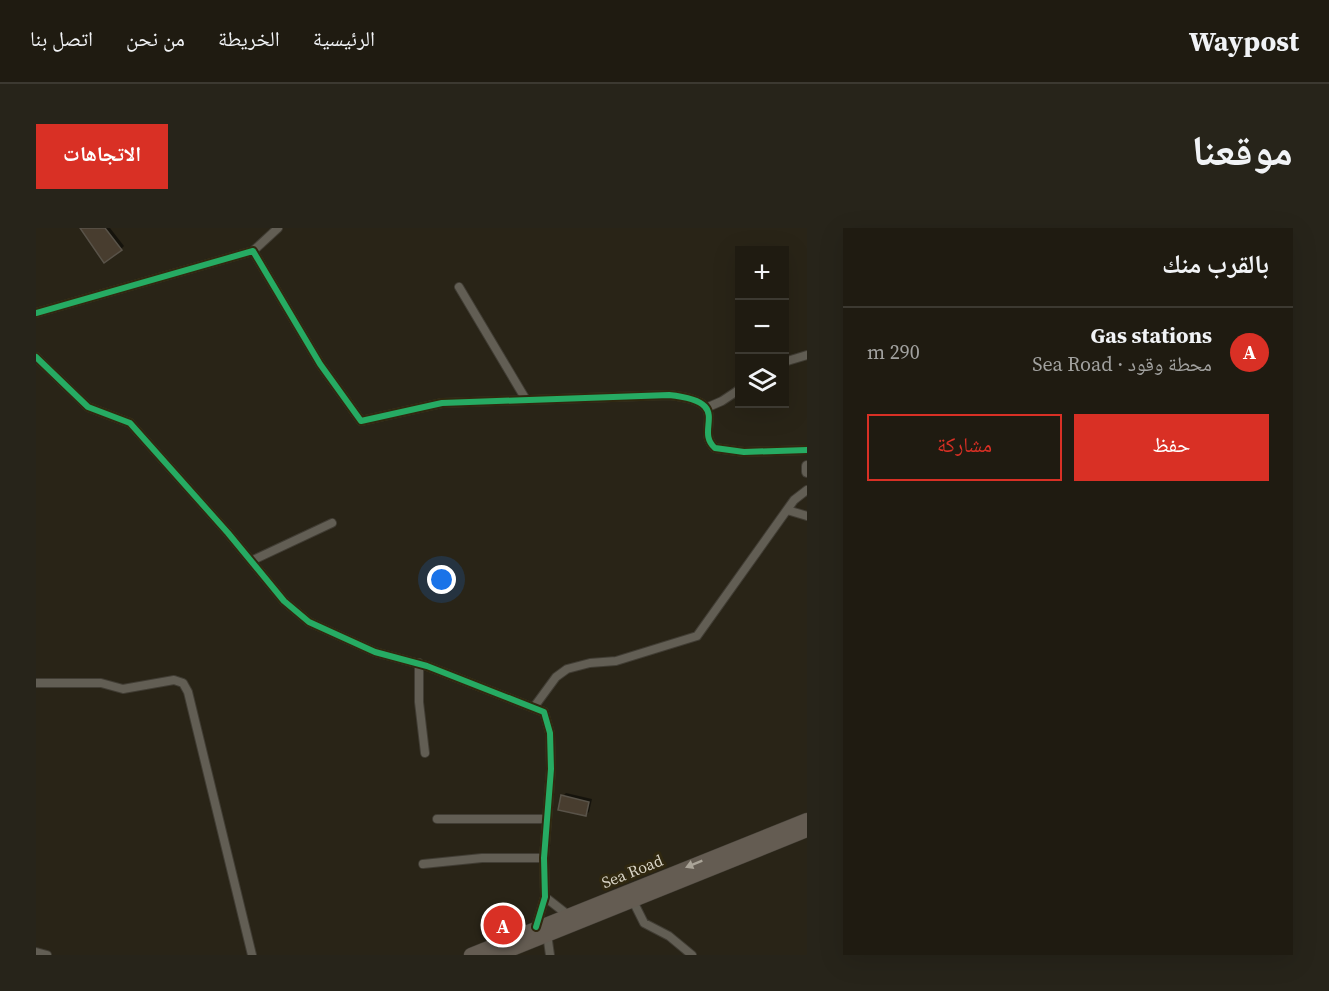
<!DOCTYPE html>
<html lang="ar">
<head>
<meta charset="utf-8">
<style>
	:root { --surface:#1f1b11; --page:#27241a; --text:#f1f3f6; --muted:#a1a19f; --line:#3c3931; --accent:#d93025 }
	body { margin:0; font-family:"Source Serif 4","Noto Naskh Arabic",serif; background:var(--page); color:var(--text); direction:rtl }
	.controls { position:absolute; right:18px; top:18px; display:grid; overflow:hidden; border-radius:0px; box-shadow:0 6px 24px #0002 }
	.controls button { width:54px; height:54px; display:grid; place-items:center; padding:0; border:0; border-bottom:2px solid var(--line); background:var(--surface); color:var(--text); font:30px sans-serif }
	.you { position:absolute; left:406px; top:352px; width:21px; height:21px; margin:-15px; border:4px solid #fff; border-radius:50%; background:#1a73e8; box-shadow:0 0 0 9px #1a73e833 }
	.badge { display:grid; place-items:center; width:39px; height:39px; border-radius:50%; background:var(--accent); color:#fff; font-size:20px; font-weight:700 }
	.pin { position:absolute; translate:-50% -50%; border:3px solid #fff; box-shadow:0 2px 6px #0006 }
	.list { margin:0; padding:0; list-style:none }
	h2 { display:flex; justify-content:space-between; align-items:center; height:78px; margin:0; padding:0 24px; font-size:26px }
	h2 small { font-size:20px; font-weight:400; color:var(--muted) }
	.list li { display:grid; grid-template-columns:39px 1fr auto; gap:18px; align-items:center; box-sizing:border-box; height:90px; padding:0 24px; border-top:2px solid var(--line) }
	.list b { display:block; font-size:22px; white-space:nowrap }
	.list p { margin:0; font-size:20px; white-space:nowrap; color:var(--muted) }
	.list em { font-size:20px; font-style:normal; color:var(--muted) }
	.actions { display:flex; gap:12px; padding:18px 24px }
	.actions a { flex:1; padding:14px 0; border:2px solid var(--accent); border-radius:0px; text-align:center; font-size:21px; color:var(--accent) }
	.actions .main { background:var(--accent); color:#fff }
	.icon { flex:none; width:33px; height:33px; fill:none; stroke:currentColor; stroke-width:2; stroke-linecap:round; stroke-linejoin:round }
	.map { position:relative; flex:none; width:771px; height:727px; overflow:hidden; direction:ltr; border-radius:0px }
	header { display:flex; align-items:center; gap:36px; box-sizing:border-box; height:84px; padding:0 30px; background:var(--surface); border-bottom:2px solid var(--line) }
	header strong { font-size:28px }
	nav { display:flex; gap:33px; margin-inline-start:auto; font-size:21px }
	.intro { display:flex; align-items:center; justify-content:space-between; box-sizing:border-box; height:144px; padding:0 36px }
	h1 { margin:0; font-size:42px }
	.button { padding:15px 27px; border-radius:0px; background:var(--accent); color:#fff; font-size:21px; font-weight:700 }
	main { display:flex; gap:36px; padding:0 36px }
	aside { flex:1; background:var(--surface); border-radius:0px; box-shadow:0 6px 24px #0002 }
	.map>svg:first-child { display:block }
	.shadow { fill:#0007 }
	.building { fill:#483d2f; stroke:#595349; stroke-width:1.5 }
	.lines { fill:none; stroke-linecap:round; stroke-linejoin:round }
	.minor-casing { stroke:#413d34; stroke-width:10 }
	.tertiary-casing { stroke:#413d34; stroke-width:12 }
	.trunk-casing { stroke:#413d34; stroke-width:15 }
	.minor { stroke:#625e54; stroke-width:8 }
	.tertiary { stroke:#625e54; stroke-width:10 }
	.trunk { stroke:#645c52; stroke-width:14 }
	.cycleway-casing { stroke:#302810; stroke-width:10 }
	.cycleway { stroke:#26ab63; stroke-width:6 }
	.oneway { fill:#aaa498 }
	.labels { text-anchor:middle; stroke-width:6; stroke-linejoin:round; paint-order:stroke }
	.street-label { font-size:16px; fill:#d9d4c6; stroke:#302810 }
</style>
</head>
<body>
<header>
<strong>Waypost</strong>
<nav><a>الرئيسية</a><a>الخريطة</a><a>من نحن</a><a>اتصل بنا</a></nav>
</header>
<div class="intro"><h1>موقعنا</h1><a class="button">الاتجاهات</a></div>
<main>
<aside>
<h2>بالقرب منك<small></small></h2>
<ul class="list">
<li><span class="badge">A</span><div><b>Gas stations</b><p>محطة وقود · Sea Road</p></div><em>290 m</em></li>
</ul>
<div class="actions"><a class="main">حفظ</a><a>مشاركة</a></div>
</aside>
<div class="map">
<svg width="771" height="727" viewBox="0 0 771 727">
	<rect width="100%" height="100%" fill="#292417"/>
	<path class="shadow" d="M46 0H74L88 18 85 21Z
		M530 565 556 571 553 584 549 587 527 568Z"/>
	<path class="building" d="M44 0H69L86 22 68 35Z
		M525 567 553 574 550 588 522 582Z"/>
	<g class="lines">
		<defs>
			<path id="minor" d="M217 23 242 0
				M423 59 489 170
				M0 85 217 23 284 136 325 193 406 175 633 167C700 174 657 201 679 220L708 224 771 222
				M0 129 52 179 94 195 192 305 248 373 273 394 339 424 391 438 508 484 514 505 515 541 508 630 509 669 500 699
				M748 134 771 127
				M670 180 686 173 704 161
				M751 282 771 288
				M215 333 296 295
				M383 435V474L389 525
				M0 455H65L87 461 138 452 147 455 152 464 216 727
				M498 479 520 449 531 441 554 435 580 433 661 408 758 272 771 262
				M401 591H511
				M387 636 446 630H508
				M509 669 532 687
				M597 673 608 695 633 708 656 727
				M511 706 514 727
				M0 724 11 727"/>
			<path id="tertiary" d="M771 238V244"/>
			<path id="trunk" d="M435 727 771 592
				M461 727 771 602"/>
		</defs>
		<use href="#minor" class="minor-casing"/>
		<use href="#tertiary" class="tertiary-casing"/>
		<use href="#trunk" class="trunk-casing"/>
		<use href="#minor" class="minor"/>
		<use href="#tertiary" class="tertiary"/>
		<use href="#trunk" class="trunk"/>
		<defs>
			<path id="cycleway" d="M0 85 217 23 284 136 325 193 406 175 633 167C700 174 657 201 679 220L708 224 771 222
				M0 129 52 179 94 195 192 305 248 373 273 394 339 424 391 438 508 484 514 505 515 541 508 630 509 669 500 699"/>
		</defs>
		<use href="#cycleway" class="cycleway-casing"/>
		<use href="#cycleway" class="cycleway"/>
	</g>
	<defs><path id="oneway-solid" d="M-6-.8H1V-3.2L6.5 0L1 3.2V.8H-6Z" transform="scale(1.5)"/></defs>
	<use class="oneway" href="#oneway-solid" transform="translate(658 636) rotate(158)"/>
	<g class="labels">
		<g class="street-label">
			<text transform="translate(596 643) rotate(-22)" y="6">Sea Road</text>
		</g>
	</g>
</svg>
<div class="controls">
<button>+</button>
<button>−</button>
<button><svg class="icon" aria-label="layers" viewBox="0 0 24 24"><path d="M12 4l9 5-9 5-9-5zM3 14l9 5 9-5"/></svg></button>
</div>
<div class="you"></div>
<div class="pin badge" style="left:467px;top:697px">A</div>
</div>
</main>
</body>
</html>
